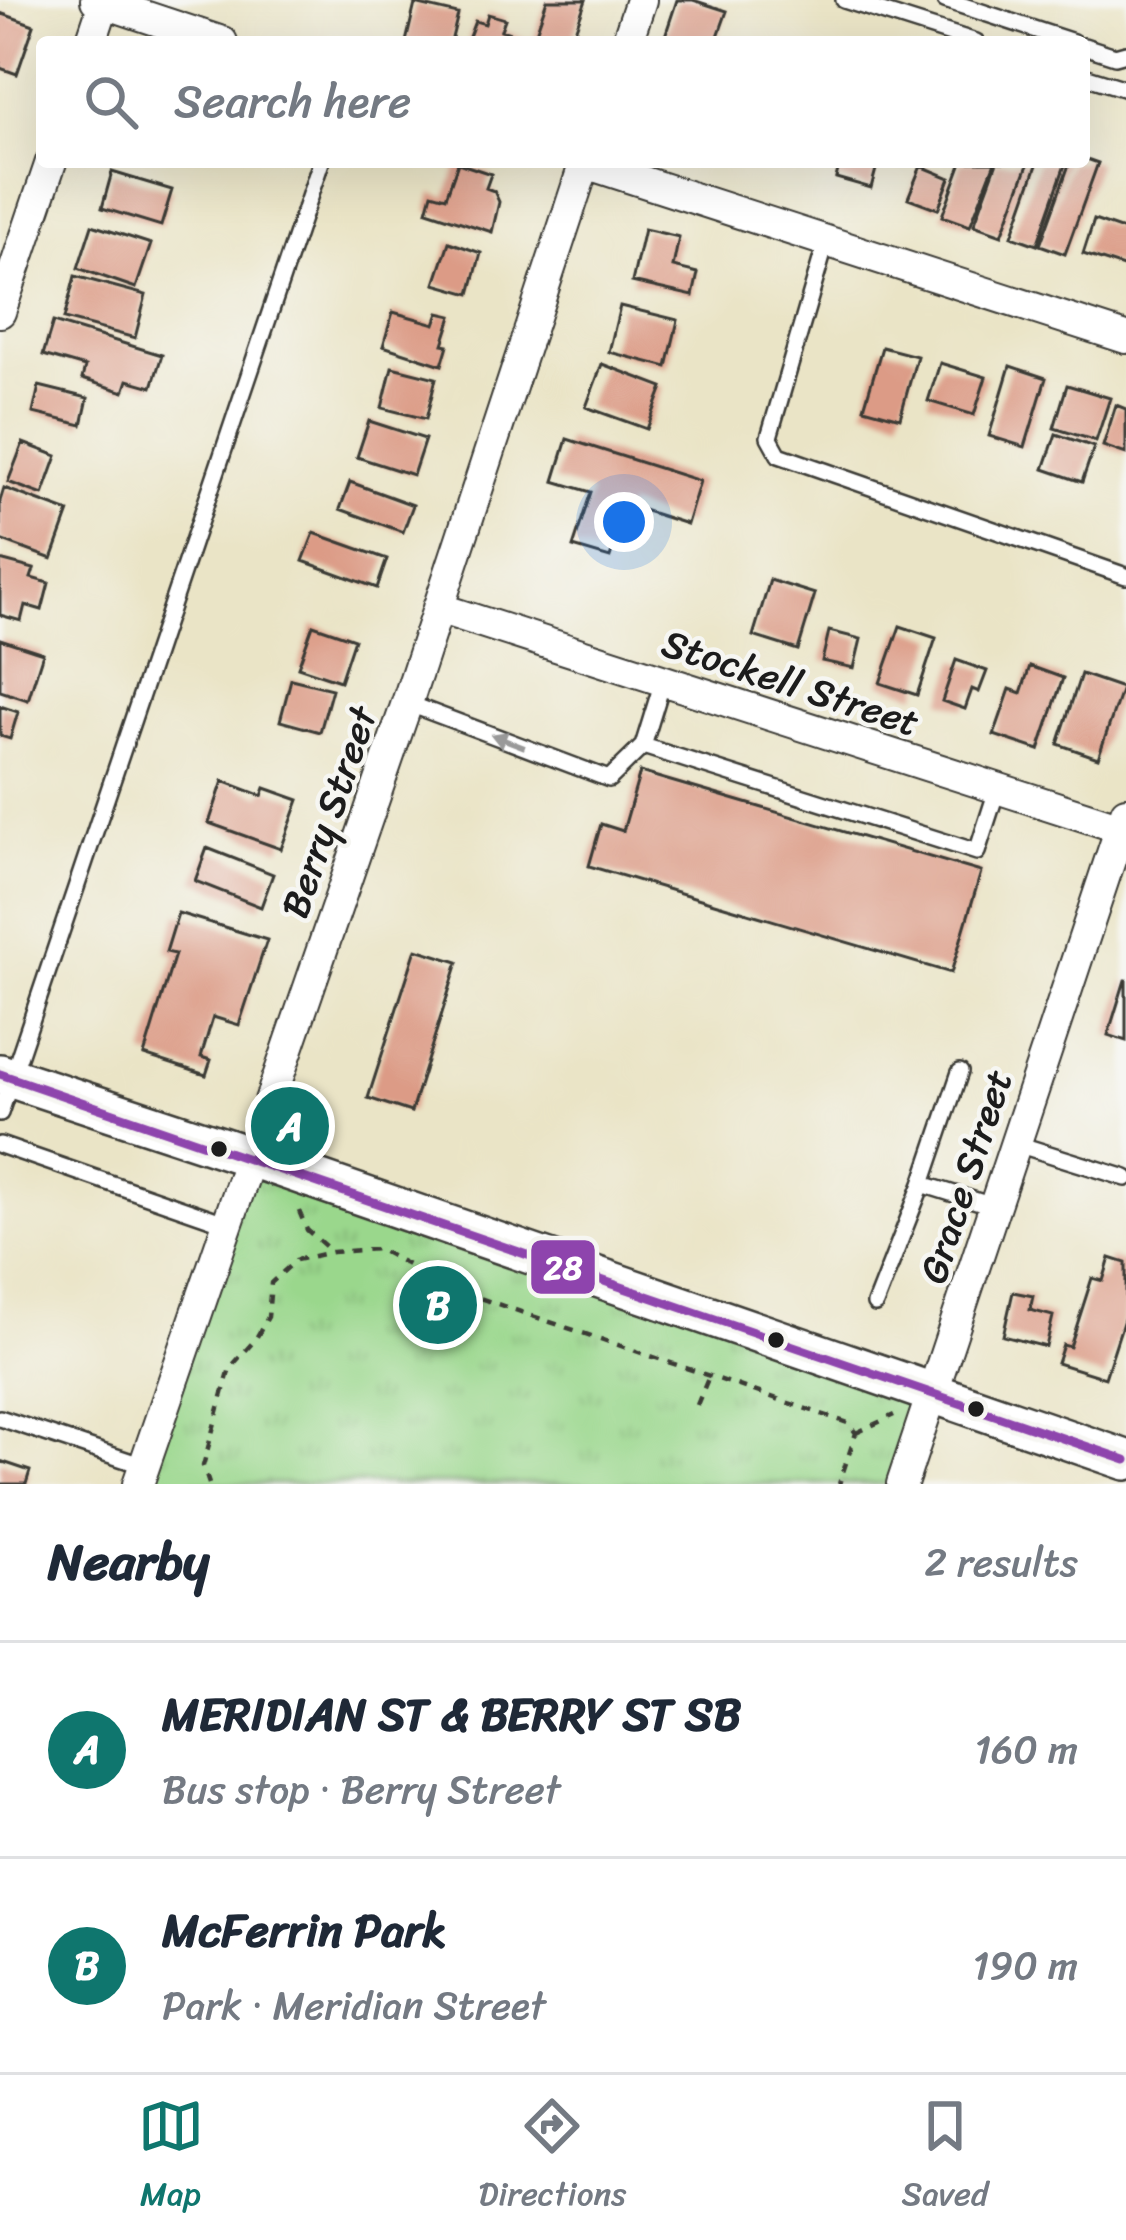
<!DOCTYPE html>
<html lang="en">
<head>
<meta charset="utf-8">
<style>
	:root { --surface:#fff; --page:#f6f6f7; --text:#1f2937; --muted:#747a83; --line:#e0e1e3; --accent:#0f766e }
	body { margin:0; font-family:Sriracha,sans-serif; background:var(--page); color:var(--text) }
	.you { position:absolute; left:624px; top:522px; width:42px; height:42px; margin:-30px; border:9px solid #fff; border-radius:50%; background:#1a73e8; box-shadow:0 0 0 18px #1a73e833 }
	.badge { display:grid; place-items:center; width:78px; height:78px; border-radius:50%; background:var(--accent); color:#fff; font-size:39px; font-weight:700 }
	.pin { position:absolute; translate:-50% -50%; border:6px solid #fff; box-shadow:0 3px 12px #0006 }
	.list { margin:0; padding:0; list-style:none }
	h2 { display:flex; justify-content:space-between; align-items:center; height:156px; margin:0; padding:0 48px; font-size:51px }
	h2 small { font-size:39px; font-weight:400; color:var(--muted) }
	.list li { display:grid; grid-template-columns:78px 1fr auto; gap:36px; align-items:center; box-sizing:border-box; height:216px; padding:0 48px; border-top:3px solid var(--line) }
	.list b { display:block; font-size:45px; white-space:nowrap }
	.list p { margin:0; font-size:39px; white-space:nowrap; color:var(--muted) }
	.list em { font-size:39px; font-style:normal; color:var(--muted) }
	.icon { flex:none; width:66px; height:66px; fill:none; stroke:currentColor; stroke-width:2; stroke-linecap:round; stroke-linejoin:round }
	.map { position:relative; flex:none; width:1126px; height:1484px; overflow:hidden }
	.search { position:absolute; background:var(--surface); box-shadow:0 12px 48px #0002; left:36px; right:36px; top:36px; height:132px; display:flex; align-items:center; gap:30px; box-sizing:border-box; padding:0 42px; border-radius:12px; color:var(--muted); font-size:45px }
	.sheet { height:588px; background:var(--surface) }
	nav { display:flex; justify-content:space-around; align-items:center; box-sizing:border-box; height:168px; border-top:3px solid var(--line); background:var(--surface); font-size:33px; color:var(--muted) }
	nav a { display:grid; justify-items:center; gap:6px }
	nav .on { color:var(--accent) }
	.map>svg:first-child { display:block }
	.park { fill:url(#park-tufts); stroke:#5b7a54; stroke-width:3 }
	.building { fill:#dc9b86 }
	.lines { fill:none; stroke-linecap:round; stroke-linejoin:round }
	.service-casing { stroke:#3b3a36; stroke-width:20 }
	.minor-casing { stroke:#3b3a36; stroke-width:34 }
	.tertiary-casing { stroke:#3b3a36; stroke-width:44 }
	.path { stroke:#3b3a36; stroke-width:4.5; stroke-dasharray:9 9; stroke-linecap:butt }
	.service { stroke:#fff; stroke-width:15 }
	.minor { stroke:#fff; stroke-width:30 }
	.tertiary { stroke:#fff; stroke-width:39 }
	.bus-1-casing { stroke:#f6f6f2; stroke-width:18 }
	.bus-1 { stroke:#8e44ad; stroke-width:9 }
	.oneway { fill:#999 }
	.bus-dot { fill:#1c1c1c; stroke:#f6f6f2; stroke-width:4.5 }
	.labels { text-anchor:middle; stroke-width:9; stroke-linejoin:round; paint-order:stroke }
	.street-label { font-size:39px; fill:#1c1c1c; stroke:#f6f6f2 }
	.line-badge { stroke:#f6f6f2; stroke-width:4.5 }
	.badge-label { font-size:33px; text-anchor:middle; font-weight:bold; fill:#fff }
</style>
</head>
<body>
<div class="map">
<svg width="1126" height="1484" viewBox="0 0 1126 1484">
	<defs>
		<pattern id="park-tufts" width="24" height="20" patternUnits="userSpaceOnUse" patternTransform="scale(3)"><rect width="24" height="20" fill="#9ad78c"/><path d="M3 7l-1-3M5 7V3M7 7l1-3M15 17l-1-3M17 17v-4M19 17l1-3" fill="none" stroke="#84b878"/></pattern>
	</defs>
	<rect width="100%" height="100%" fill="#f6f6f2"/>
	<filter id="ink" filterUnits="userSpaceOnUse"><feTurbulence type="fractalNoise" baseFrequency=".00833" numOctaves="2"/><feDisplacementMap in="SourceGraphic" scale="24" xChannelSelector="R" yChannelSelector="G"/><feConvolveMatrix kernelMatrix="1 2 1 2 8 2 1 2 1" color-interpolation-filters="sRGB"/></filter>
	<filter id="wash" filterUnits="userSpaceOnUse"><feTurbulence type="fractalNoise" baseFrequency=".004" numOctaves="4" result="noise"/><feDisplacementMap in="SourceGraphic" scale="48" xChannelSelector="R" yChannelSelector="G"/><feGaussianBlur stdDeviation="2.7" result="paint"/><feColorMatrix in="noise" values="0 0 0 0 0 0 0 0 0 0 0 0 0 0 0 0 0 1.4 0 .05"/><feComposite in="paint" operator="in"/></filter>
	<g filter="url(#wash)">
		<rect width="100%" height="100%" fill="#eae4c6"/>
		<path class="park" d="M251 1157 934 1394 903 1484H138Z"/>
		<g id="blocks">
			<path class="building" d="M547 0H586L571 42H467L475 21 485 24 488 14 505 19 501 30 533 41Z
				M677 0H693L727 11 716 42H663Z
				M415 4 458 14 451 42H406Z
				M0 13 34 25 17 74 0 68Z
				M1084 158 1098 163 1065 254 1040 245 1070 162H1084Z
				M840 162H878L871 188 836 178Z
				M962 162H995L970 226 942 216Z
				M997 162H1029L1002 235 974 225Z
				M1038 162H1066L1037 245 1012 236Z
				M458 163 491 174 486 188 494 191 499 202 492 232 427 211 432 193 446 197Z
				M921 166 950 178 938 209 908 198Z
				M112 172 172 190 161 226 102 208Z
				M1094 220 1126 231V268L1083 254Z
				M92 225 151 244 136 288 78 268Z
				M644 229 679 237 673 267 698 273 693 296 632 282Z
				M449 242 481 253 470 294 435 284Z
				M75 276 146 295 135 338 64 319Z
				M620 306 678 320 667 367 609 352Z
				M393 312 435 324 439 313 452 316 443 344 448 345 442 365 383 346Z
				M53 322 162 355 152 387 128 380 124 392 82 379 85 367 43 355Z
				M882 347 917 356 900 418 864 408Z
				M940 363 986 377 974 415 928 401Z
				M602 364 663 387 647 429 586 407Z
				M1010 366 1046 378 1025 447 989 436Z
				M392 367 436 378 426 419 382 408Z
				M1067 385 1110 398 1096 441 1054 428Z
				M39 386 88 398 82 425 33 413Z
				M1116 405 1126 409V454L1103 446Z
				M369 421 425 439 413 475 357 457Z
				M1056 434 1094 447 1082 482 1044 469Z
				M567 439 700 481 687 524 627 505 610 558 573 547 591 492 554 481Z
				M23 443 57 456 43 495 8 482Z
				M350 482 413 505 403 532 340 509Z
				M4 488 69 512 52 559 0 540V501Z
				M314 533 387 559 377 588 303 561Z
				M0 560 34 569 31 578 49 583 42 610 25 605 21 621 0 615Z
				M770 580 815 594 798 650 753 636Z
				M313 625 354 639 340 681 298 667Z
				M900 626 936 638 917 695 880 683Z
				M829 631 861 639 854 668 822 661Z
				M0 639 43 653 28 700 0 691Z
				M956 660 987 671 979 692 972 689 965 709 942 701Z
				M1030 666 1063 678 1039 750 994 735 1010 689 1021 693Z
				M1081 674 1122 688 1098 758 1058 744Z
				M291 679 332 689 320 732 280 721Z
				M0 706 18 712 10 739 0 736Z
				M640 772 981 872 951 973 589 866 601 824 623 831Z
				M223 781 262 796 265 788 299 800 281 849 209 823Z
				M207 848 273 874 261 907 195 881Z
				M178 913 267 940 239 1025 213 1017 201 1057 211 1060 206 1075 144 1055 175 954 166 952Z
				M416 949 458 962 411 1112 368 1098Z
				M1125 980H1126V1041L1108 1035Z
				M1110 1258 1126 1263V1313L1105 1378 1057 1363 1063 1345 1070 1347 1092 1278 1103 1281Z
				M1013 1292 1033 1296 1030 1310 1053 1316 1046 1347 1003 1336Z
				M0 1461 30 1471 26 1484H0Z"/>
		</g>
	</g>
	<g filter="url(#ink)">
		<use href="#blocks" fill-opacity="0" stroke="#3b3a36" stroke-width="3"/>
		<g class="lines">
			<defs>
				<path id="service" d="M844 0 976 42
					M945 0 1073 42
					M1084 46 1115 56 1126 53
					M1084 76 1126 89
					M826 243 769 437 779 455 1126 576
					M407 703 609 779 643 746 977 852 997 790
					M643 746 663 681
					M0 1113 321 162
					M1017 1144 1126 1178
					M0 1145 228 1224
					M922 1184 960 1072
					M875 1304 922 1184 996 1207
					M0 1418 144 1466"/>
				<path id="minor" d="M96 0 222 42
					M91 42 104 3
					M627 42 641 0
					M582 162 1126 338
					M0 312 51 162
					M438 608 1121 828
					M138 1484 407 703 585 162
					M902 1484 1126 812"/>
				<path id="tertiary" d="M0 1074 251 1157 1126 1460"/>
			</defs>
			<use href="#service" class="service-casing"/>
			<use href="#minor" class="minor-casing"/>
			<use href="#tertiary" class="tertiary-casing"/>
			<path class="path" d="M299 1211 307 1230 332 1252
				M697 1405 709 1376
				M856 1433 894 1415
				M209 1484 203 1466 230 1368 255 1340 268 1317 271 1283 296 1260 332 1252 378 1249 453 1289 848 1423 856 1433 839 1484"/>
			<use href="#service" class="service"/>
			<use href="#minor" class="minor"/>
			<use href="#tertiary" class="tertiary"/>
			<defs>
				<path id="bus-1" d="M0 1074 1126 1460"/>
			</defs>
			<use href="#bus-1" class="bus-1-casing"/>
			<use href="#bus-1" class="bus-1"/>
		</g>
		<defs><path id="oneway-solid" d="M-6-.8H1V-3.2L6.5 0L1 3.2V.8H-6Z" transform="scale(3)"/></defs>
		<use class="oneway" href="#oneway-solid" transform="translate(508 741) rotate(-159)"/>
	</g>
	<g class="bus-dot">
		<circle cx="219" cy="1149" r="10"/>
		<circle cx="776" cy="1340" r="10"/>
		<circle cx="976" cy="1409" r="10"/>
	</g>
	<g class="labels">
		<g class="street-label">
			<text transform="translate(791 682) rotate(18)" y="14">Stockell Street</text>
			<text transform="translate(328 812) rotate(-71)" y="14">Berry Street</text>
			<text transform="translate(965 1176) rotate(-72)" y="14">Grace Street</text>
		</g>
	</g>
	<rect class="line-badge" x="529" y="1238" width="68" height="58" rx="12" fill="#8e44ad"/>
	<g class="badge-label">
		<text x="563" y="1279">28</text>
	</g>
</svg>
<div class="you"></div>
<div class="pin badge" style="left:290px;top:1126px">A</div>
<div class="pin badge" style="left:438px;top:1305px">B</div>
<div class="search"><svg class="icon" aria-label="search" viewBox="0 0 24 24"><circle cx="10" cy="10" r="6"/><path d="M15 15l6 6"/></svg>Search here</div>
</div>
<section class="sheet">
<h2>Nearby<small>2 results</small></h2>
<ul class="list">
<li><span class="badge">A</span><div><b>MERIDIAN ST &amp; BERRY ST SB</b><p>Bus stop · Berry Street</p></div><em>160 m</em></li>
<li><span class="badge">B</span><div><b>McFerrin Park</b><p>Park · Meridian Street</p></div><em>190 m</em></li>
</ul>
</section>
<nav>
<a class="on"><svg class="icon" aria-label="map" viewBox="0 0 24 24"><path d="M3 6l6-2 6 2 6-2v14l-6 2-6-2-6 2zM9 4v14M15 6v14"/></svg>Map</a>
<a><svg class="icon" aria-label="directions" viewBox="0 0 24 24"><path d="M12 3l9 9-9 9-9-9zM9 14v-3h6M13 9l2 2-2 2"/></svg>Directions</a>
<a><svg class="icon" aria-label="saved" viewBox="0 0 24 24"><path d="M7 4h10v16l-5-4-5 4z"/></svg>Saved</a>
</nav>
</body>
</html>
